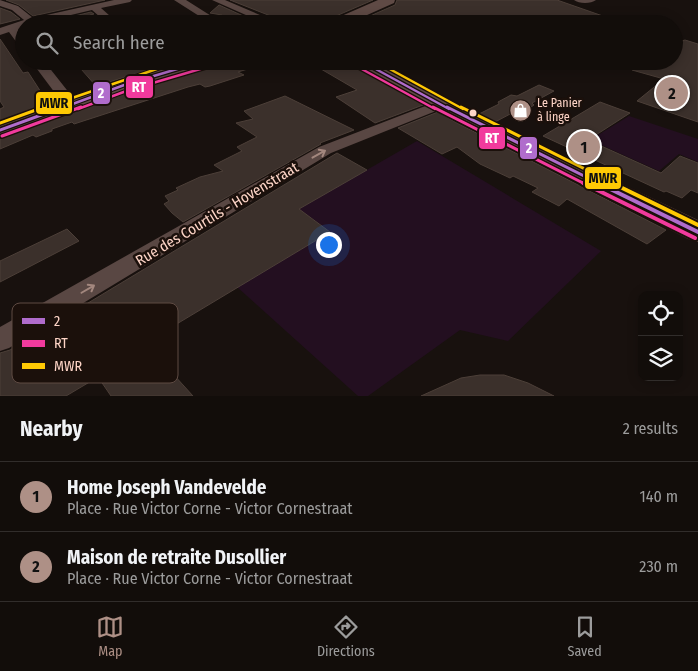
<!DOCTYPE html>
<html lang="en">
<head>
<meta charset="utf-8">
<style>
	:root { --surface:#120d0a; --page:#1b1613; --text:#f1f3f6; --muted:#9c9c9c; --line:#312d2b; --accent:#ae9086 }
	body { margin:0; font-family:"Fira Sans Condensed",sans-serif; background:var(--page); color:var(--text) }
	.controls { position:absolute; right:15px; bottom:15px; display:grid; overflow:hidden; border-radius:10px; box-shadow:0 2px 12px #0003 }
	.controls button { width:45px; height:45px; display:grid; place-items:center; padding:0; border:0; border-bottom:1px solid var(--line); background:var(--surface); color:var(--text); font:25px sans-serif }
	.you { position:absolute; left:328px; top:244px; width:18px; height:18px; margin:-12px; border:4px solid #fff; border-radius:50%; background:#1a73e8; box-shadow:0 0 0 8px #1a73e833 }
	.badge { display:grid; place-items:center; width:32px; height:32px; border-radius:50%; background:var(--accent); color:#111; font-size:16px; font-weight:700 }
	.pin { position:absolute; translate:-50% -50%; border:2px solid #fff; box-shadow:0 1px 5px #0006 }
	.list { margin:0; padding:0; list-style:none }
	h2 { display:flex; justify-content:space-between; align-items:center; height:65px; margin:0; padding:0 20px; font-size:21px }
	h2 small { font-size:16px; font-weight:400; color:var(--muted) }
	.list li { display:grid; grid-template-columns:32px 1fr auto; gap:15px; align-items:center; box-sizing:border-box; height:70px; padding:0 20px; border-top:1px solid var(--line) }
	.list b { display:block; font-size:19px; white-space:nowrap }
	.list p { margin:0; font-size:16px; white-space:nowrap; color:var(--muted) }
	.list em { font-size:16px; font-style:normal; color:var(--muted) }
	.icon { flex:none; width:28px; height:28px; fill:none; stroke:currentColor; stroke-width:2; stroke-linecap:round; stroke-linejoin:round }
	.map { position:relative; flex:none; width:698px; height:396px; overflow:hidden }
	.search { position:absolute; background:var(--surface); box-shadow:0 2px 12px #0003; left:15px; right:15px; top:15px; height:55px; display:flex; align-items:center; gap:12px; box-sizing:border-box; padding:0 18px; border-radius:28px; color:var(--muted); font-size:19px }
	.sheet { height:205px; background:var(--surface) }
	nav { display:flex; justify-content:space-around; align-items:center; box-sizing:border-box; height:70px; border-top:1px solid var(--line); background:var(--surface); font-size:14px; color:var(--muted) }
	nav a { display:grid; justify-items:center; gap:2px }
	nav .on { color:var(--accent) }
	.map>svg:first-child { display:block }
	.green { fill:#230f20 }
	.building { fill:#3b302b; stroke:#4c3f38 }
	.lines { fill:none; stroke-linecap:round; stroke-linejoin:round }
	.street { fill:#594743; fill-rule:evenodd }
	.secondary { fill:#5f4a45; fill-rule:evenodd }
	.bus-1-far2-casing { stroke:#1b100b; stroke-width:5 }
	.bus-1-far1-casing { stroke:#1b100b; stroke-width:6 }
	.bus-1-casing { stroke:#1b100b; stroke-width:8 }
	.bus-2-far2-casing { stroke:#1b100b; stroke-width:5 }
	.bus-2-far1-casing { stroke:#1b100b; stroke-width:6 }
	.bus-2-casing { stroke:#1b100b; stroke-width:8 }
	.bus-3-far2-casing { stroke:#1b100b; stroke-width:5 }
	.bus-3-far1-casing { stroke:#1b100b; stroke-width:6 }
	.bus-3-casing { stroke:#1b100b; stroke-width:8 }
	.bus-1-far2 { stroke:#b06ccc; stroke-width:2.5 }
	.bus-1-far1 { stroke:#b06ccc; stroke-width:3 }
	.bus-1 { stroke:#b06ccc; stroke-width:4 }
	.bus-2-far2 { stroke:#f13a9d; stroke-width:2.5 }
	.bus-2-far1 { stroke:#f13a9d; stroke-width:3 }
	.bus-2 { stroke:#f13a9d; stroke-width:4 }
	.bus-3-far2 { stroke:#ffc904; stroke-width:2.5 }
	.bus-3-far1 { stroke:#ffc904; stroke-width:3 }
	.bus-3 { stroke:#ffc904; stroke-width:4 }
	.oneway { stroke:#a3877e }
	.bus-dot { fill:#fed5c7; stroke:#1b100b; stroke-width:2 }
	.labels { text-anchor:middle; stroke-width:5; stroke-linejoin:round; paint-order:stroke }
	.far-poi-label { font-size:12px; fill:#fed5c7; stroke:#1b100b; text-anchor:start }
	.street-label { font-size:15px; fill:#fed5c7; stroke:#1b100b }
	.key { fill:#1b100b; stroke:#5f4b43; stroke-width:1 }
	.key-label { font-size:14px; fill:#fed5c7 }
	.line-badge { stroke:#1b100b; stroke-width:2 }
	.badge-label { font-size:14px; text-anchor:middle; font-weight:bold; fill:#fff }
	.pale-badge-label { font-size:14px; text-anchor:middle; font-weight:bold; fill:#111 }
</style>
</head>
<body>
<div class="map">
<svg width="698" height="396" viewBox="0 0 698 396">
	<rect width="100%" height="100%" fill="#18110e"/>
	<path class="green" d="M629 116 698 139V162L679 154 659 171 590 140Z
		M417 141 601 251 508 341 460 330 368 396H358L237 287 330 232 299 209Z"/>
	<path class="building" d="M6 0H105L33 16 19 5Z
		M230 0H373L329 19 326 24H291Z
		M397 0H557L620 22 619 24H352L395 5Z
		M219 5 261 24H211L217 22 222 15 210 13Z
		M0 8 11 12 20 19 0 24Z
		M91 12 94 14 90 15 100 24H42Z
		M0 39 23 73 28 72 48 103 0 121V109L4 107 0 101Z
		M685 40 698 44V122L637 101 664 79 632 70 644 61H674V43Z
		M74 61H177L96 86Z
		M215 61H264V64L238 72 244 75 210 86 205 87 200 84 188 87 74 124 72 122 52 129V131L36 137 33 135 0 149V138L135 90 212 67Z
		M346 61 354 67 423 105 375 123 336 97 357 90 321 69Z
		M539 85 554 91 532 103 534 105 528 109 522 112H514L495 122 479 114 499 104 498 102 511 95 517 96Z
		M285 96 354 130 320 143 321 144 183 222 172 213 164 204 169 201 165 196 178 190 176 188 200 177 223 171 214 165 242 151 237 147 257 137 236 123 253 119 244 111Z
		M600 102 630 113 588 140 661 173 680 156 698 163V193L691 190 682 198 666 191 664 192 543 136Z
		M438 112 455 122 666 230 647 244 567 199 559 206 532 192 538 188 513 176 510 178 480 164 457 147 442 154 398 128Z
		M337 153 367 170 299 209 330 232 145 343 193 396H111L98 377 66 396H0V353L10 350Z
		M67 229 79 241 0 282V261Z
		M480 375H504L528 383 554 396H421L461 378Z"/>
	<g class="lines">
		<path class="street" d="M0 0 18 6 33 18 114 0H132L130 2 101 8 119 24H108L92 10 33 24H24V27L18 29 24 37V48L20 47 9 32 0 35V28L24 20 12 10 0 6Z
			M174 0H186L216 19 215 21H207Z
			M212 0H225L281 24H266Z
			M574 0H596C591 4 579 4 574 0Z
			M31 61H44L74 99 76 102 74 105H64Z
			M441 100 446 101 448 104 446 107 331 153 9 348 0 351V327L319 147Z"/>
		<path class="secondary" d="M378 0H395L394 3 347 24H328L330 21Z
			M184 61H213L211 65 134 88 0 136V123L95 88Z
			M353 61H374L470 112 698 220V242L688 239 456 120 355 65Z"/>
		<defs>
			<path id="bus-1-far2" d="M361 61 449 109
				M59 109 127 84 204 61"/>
			<path id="bus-1-far1" d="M447 107 600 184
				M0 130 63 107"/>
			<path id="bus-1" d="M598 183 698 232"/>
			<path id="bus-2-far2" d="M358 67 435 109
				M78 109 129 90 207 67"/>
			<path id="bus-2-far1" d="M433 107 585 184
				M2 136 81 107"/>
			<path id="bus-2" d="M583 183 695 238"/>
			<path id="bus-3-far2" d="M375 61 463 109
				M40 109 180 61"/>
			<path id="bus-3-far1" d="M461 107 615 184
				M0 123 44 107"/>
			<path id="bus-3" d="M612 183 698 225"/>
		</defs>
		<use href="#bus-1-far2" class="bus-1-far2-casing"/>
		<use href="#bus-1-far1" class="bus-1-far1-casing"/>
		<use href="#bus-1" class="bus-1-casing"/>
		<use href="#bus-2-far2" class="bus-2-far2-casing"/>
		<use href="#bus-2-far1" class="bus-2-far1-casing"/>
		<use href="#bus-2" class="bus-2-casing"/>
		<use href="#bus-3-far2" class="bus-3-far2-casing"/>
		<use href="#bus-3-far1" class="bus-3-far1-casing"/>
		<use href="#bus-3" class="bus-3-casing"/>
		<use href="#bus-1-far2" class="bus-1-far2"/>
		<use href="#bus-1-far1" class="bus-1-far1"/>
		<use href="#bus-1" class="bus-1"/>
		<use href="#bus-2-far2" class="bus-2-far2"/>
		<use href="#bus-2-far1" class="bus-2-far1"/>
		<use href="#bus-2" class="bus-2"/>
		<use href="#bus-3-far2" class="bus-3-far2"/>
		<use href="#bus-3-far1" class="bus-3-far1"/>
		<use href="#bus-3" class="bus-3"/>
	</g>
	<defs><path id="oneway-shaft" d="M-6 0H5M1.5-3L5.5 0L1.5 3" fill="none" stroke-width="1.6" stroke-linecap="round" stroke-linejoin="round" transform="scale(1.25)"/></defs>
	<g class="oneway">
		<use href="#oneway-shaft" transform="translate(319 154) rotate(-29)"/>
		<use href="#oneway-shaft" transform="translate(88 289) rotate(-30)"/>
	</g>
	<defs>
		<symbol id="shop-disc" viewBox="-11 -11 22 22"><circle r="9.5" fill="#ae9086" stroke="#1b100b"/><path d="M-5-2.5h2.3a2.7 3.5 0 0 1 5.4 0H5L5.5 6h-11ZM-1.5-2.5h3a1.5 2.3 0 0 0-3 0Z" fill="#fff"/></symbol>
	</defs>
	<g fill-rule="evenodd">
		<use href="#shop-disc" x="508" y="98" width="25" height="25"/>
	</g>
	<circle class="bus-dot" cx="473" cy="113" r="4.5"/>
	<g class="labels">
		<g class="far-poi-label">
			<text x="537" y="107">Le Panier<tspan x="537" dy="14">à linge</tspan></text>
		</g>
		<g class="street-label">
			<text transform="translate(217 214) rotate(-31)" y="5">Rue des Courtils - Hovenstraat</text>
		</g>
	</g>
	<rect x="12" y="303" width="166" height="80" rx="8" class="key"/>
	<rect x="22" y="318" width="23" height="6" fill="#b06ccc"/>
	<rect x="22" y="340" width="23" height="7" fill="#f13a9d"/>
	<rect x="22" y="363" width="23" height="6" fill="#ffc904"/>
	<g class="key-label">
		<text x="54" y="326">2</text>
		<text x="54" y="348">RT</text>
		<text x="54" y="371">MWR</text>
	</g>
	<g class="line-badge">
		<rect x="125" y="75" width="29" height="24" rx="5" fill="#f13a9d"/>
		<rect x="92" y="81" width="19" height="24" rx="5" fill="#b06ccc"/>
		<rect x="35" y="91" width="38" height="24" rx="5" fill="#ffc904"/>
		<rect x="478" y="126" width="28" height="24" rx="5" fill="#f13a9d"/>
		<rect x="519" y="136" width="19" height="24" rx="5" fill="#b06ccc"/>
		<rect x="584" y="166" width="38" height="24" rx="5" fill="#ffc904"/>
	</g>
	<g class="badge-label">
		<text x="139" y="92">RT</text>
		<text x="101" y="98">2</text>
		<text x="492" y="143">RT</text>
		<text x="529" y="153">2</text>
	</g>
	<g class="pale-badge-label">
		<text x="54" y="108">MWR</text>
		<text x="603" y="183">MWR</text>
	</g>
</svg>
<div class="controls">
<button><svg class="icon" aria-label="locate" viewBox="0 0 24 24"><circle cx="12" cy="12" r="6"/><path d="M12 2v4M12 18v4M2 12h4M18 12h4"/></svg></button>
<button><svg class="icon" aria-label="layers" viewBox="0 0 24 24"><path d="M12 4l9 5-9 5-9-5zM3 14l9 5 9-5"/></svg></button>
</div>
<div class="you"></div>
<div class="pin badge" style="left:584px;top:147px">1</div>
<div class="pin badge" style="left:672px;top:93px">2</div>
<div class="search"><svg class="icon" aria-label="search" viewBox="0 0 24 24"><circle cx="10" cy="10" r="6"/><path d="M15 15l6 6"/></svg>Search here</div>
</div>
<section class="sheet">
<h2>Nearby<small>2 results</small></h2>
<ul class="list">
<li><span class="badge">1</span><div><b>Home Joseph Vandevelde</b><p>Place · Rue Victor Corne - Victor Cornestraat</p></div><em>140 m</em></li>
<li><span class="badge">2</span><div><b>Maison de retraite Dusollier</b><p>Place · Rue Victor Corne - Victor Cornestraat</p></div><em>230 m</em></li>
</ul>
</section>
<nav>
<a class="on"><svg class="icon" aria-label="map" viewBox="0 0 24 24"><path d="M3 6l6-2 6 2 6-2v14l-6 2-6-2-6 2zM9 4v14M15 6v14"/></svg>Map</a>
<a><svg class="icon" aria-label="directions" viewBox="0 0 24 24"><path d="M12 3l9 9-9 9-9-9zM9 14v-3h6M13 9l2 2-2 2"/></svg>Directions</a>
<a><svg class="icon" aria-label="saved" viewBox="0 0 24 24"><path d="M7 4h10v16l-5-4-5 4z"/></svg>Saved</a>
</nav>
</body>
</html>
